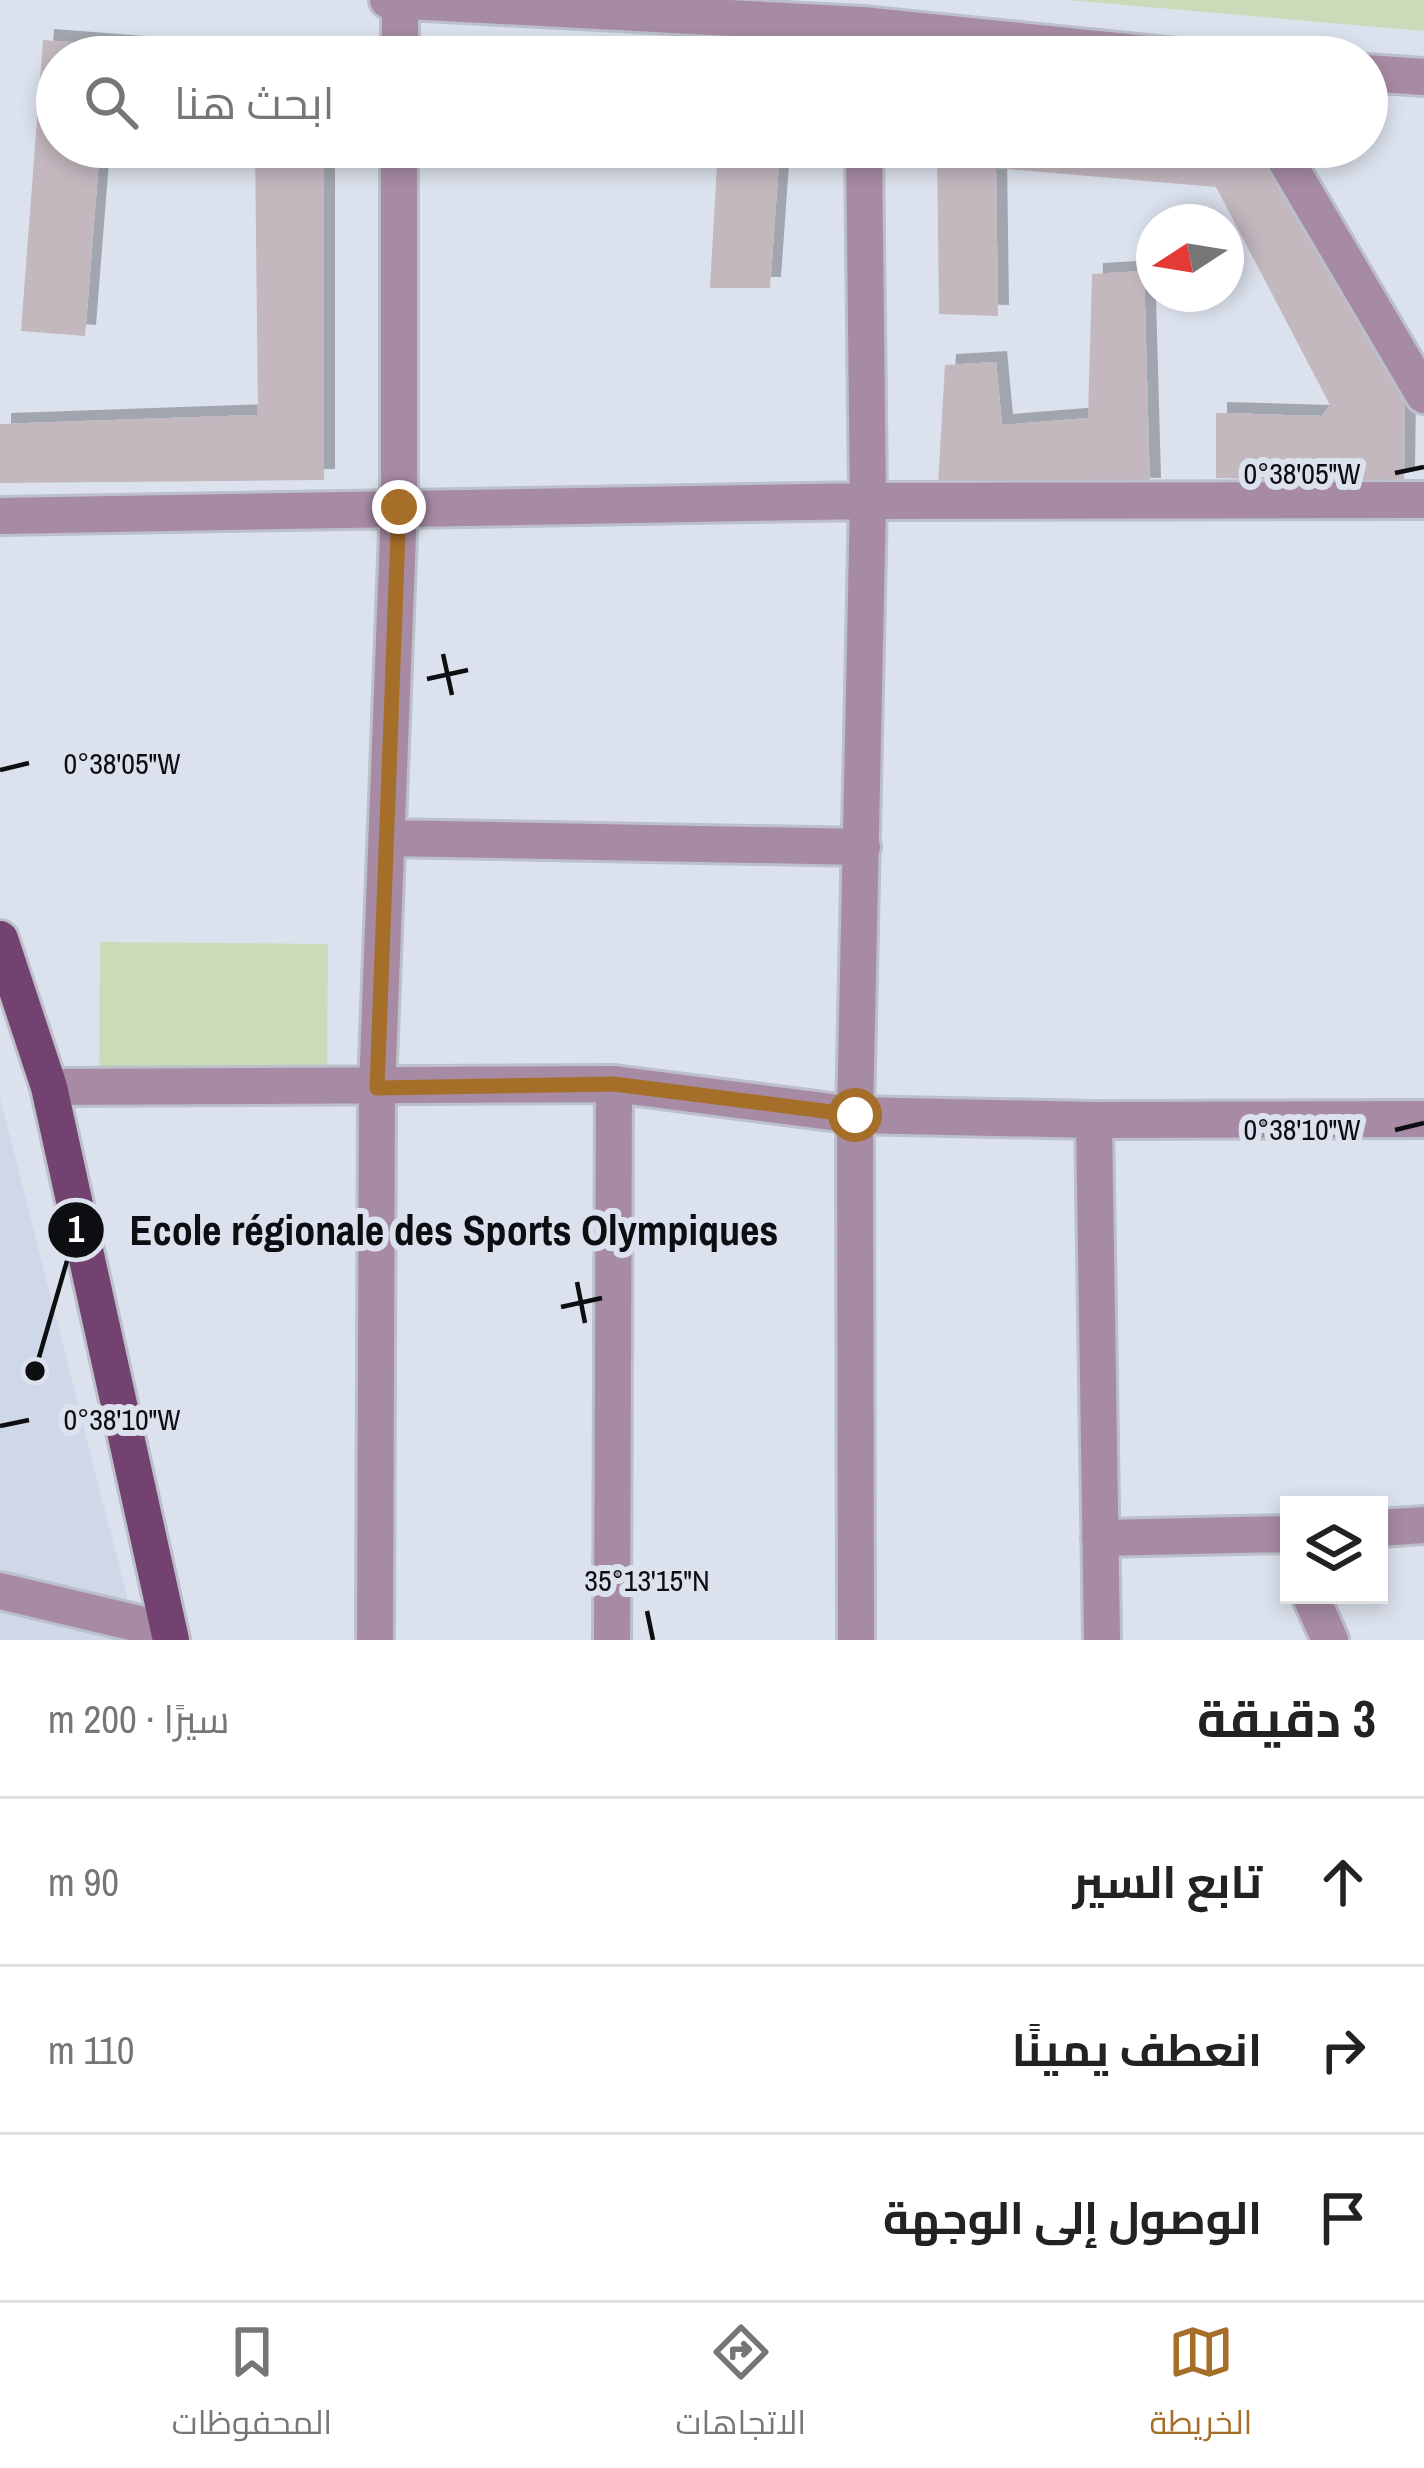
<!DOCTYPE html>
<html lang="ar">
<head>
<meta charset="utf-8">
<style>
	:root { --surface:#fff; --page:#f2f2f2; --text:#222; --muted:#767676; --line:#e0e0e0; --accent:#a56f29 }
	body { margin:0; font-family:"Archivo Narrow",Cairo,sans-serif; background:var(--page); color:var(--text); direction:rtl }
	.controls { position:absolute; right:36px; bottom:36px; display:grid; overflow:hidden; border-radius:0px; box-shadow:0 6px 18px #0003 }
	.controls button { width:108px; height:108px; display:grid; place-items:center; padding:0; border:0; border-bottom:3px solid var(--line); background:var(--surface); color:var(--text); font:60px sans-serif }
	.compass { position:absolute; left:1136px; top:204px; width:108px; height:108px; border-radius:50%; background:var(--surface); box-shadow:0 6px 18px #0003; rotate:258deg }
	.stop { position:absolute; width:36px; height:36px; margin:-27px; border:9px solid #a56f29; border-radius:50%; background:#fff }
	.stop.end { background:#a56f29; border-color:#fff; box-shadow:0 3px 12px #0008 }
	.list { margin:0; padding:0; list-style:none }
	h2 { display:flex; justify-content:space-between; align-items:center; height:156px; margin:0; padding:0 48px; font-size:51px }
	h2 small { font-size:39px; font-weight:400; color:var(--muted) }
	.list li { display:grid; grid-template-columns:78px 1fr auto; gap:36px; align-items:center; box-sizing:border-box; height:168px; padding:0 48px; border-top:3px solid var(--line) }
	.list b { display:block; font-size:45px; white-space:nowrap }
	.list em { font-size:39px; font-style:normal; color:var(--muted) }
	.icon { flex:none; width:66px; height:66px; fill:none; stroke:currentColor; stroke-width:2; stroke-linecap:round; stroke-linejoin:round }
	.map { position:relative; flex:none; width:1424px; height:1640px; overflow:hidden; direction:ltr }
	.search { position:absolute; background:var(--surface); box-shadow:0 6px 18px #0003; left:36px; right:36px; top:36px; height:132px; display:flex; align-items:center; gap:30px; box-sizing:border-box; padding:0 42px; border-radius:66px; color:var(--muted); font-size:45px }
	.sheet { height:660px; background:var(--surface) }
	nav { display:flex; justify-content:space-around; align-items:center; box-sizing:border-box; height:168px; border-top:3px solid var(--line); background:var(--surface); font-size:33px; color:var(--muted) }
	nav a { display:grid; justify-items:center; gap:6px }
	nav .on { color:var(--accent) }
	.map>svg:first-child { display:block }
	.built { fill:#ced8e9 }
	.green { fill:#cbdbba }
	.building { fill:#c4b8bf; filter:url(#shadow) }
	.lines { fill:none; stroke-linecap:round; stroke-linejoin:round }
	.minor-casing { stroke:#bbc0ca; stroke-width:42 }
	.major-casing { stroke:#bbc0ca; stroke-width:42 }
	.minor { stroke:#a78ba4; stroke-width:36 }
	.major { stroke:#734270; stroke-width:36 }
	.route { stroke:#a56f29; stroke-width:15 }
	.ticks { fill:none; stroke:#0c0e11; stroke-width:4.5 }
	.ticks-label { font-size:30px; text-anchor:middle; fill:#0c0e11; stroke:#dce2ed; stroke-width:12; stroke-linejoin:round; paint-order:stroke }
	.leader { fill:none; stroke:#0c0e11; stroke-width:4.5 }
	.callout-dot { fill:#0c0e11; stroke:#dce2ed; stroke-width:4.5 }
	.mark-label { font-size:36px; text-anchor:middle; font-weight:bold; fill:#fff }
	.callout-label { font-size:42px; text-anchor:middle; font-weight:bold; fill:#0c0e11; stroke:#dce2ed; stroke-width:12; stroke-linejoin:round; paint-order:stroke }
</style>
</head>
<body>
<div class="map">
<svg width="1424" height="1640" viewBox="0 0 1424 1640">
	<defs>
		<filter id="shadow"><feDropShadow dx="11" dy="-11" stdDeviation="0" flood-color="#0004"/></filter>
	</defs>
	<rect width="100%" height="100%" fill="#dce2ed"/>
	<path class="built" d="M0 1098 1 1102 138 1640H0Z"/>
	<path class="green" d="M1067 0H1424V31Z
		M100 942 328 944 327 1077 99 1075Z"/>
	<path class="building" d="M43 40 161 49V57H57V147H100L85 336 21 331Z
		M237 50 324 53V57H237Z
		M255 147H324V480L0 483V424L258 415Z
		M718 147H780L770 288H710Z
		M937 147H1271L1405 403 1404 482 1216 478V413L1322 416 1330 405 1216 187 996 168 998 316 939 314Z
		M1144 271 1150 489 938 484 945 365 996 362 1002 425 1088 418 1092 274Z"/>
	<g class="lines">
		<defs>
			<path id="minor" d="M388 0 862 25 863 57
				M862 25 1176 57
				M400 57V1
				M1367 73 1424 77
				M1278 147 1424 395
				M0 516 868 501 1424 500
				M388 838 862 847
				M49 1087 614 1084 855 1115 1094 1120 1424 1119
				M1094 1120 1102 1640
				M1379 1528 1424 1525
				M1100 1538 1289 1534
				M0 1591 169 1631
				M1310 1595 1330 1640
				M375 1640 377 1088 399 507V147
				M612 1640 614 1084
				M856 1640 855 1115 868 501 864 147"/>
			<path id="major" d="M0 939 49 1087 171 1640"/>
		</defs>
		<use href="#minor" class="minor-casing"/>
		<use href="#major" class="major-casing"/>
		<use href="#minor" class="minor"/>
		<use href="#major" class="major"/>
	</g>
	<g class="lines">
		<path class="route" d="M399 507 377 1088 614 1084 855 1115"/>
	</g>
	<path class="ticks" d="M1395 473 1424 467M443 654 452 695M427 679 468 670M0 770 29 763M1395 1130 1424 1123M577 1282 585 1323M561 1307 602 1298M0 1426 29 1420M647 1611 653 1640"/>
	<g class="ticks-label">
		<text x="1302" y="484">0°38'05"W</text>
		<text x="122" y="774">0°38'05"W</text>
		<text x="1302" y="1140">0°38'10"W</text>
		<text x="122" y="1430">0°38'10"W</text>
		<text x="647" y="1591">35°13'15"N</text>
	</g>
	<path class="leader" d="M35 1371L76 1230"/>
	<g class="callout-dot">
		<circle cx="35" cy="1371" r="12"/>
		<circle cx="76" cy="1230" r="30"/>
	</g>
	<g class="mark-label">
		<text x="76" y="1242">1</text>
	</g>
	<g class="callout-label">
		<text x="454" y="1245">Ecole régionale des Sports Olympiques</text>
	</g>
</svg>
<div class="controls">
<button><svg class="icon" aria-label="layers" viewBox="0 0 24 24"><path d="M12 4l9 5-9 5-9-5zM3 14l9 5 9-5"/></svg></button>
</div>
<svg class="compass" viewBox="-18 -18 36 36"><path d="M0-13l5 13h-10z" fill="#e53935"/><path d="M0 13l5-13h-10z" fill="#767676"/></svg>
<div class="stop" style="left:855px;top:1115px"></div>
<div class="stop end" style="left:399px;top:507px"></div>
<div class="search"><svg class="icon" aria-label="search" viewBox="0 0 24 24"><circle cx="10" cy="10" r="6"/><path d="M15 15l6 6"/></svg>ابحث هنا</div>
</div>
<section class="sheet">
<h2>3 دقيقة<small>سيرًا · 200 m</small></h2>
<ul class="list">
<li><svg class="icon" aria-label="ahead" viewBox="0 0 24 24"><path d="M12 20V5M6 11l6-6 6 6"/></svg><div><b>تابع السير</b></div><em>90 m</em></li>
<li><svg class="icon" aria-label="right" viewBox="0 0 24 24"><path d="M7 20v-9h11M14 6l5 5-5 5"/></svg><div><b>انعطف يمينًا</b></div><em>110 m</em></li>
<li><svg class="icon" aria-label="arrive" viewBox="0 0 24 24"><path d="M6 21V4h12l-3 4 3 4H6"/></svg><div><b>الوصول إلى الوجهة</b></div></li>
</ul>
</section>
<nav>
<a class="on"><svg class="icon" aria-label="map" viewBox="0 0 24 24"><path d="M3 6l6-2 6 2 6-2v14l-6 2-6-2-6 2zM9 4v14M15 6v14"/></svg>الخريطة</a>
<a><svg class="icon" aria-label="directions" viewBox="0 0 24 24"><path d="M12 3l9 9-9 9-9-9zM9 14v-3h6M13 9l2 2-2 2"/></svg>الاتجاهات</a>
<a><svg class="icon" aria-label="saved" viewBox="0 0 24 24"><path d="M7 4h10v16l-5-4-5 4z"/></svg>المحفوظات</a>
</nav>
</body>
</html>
